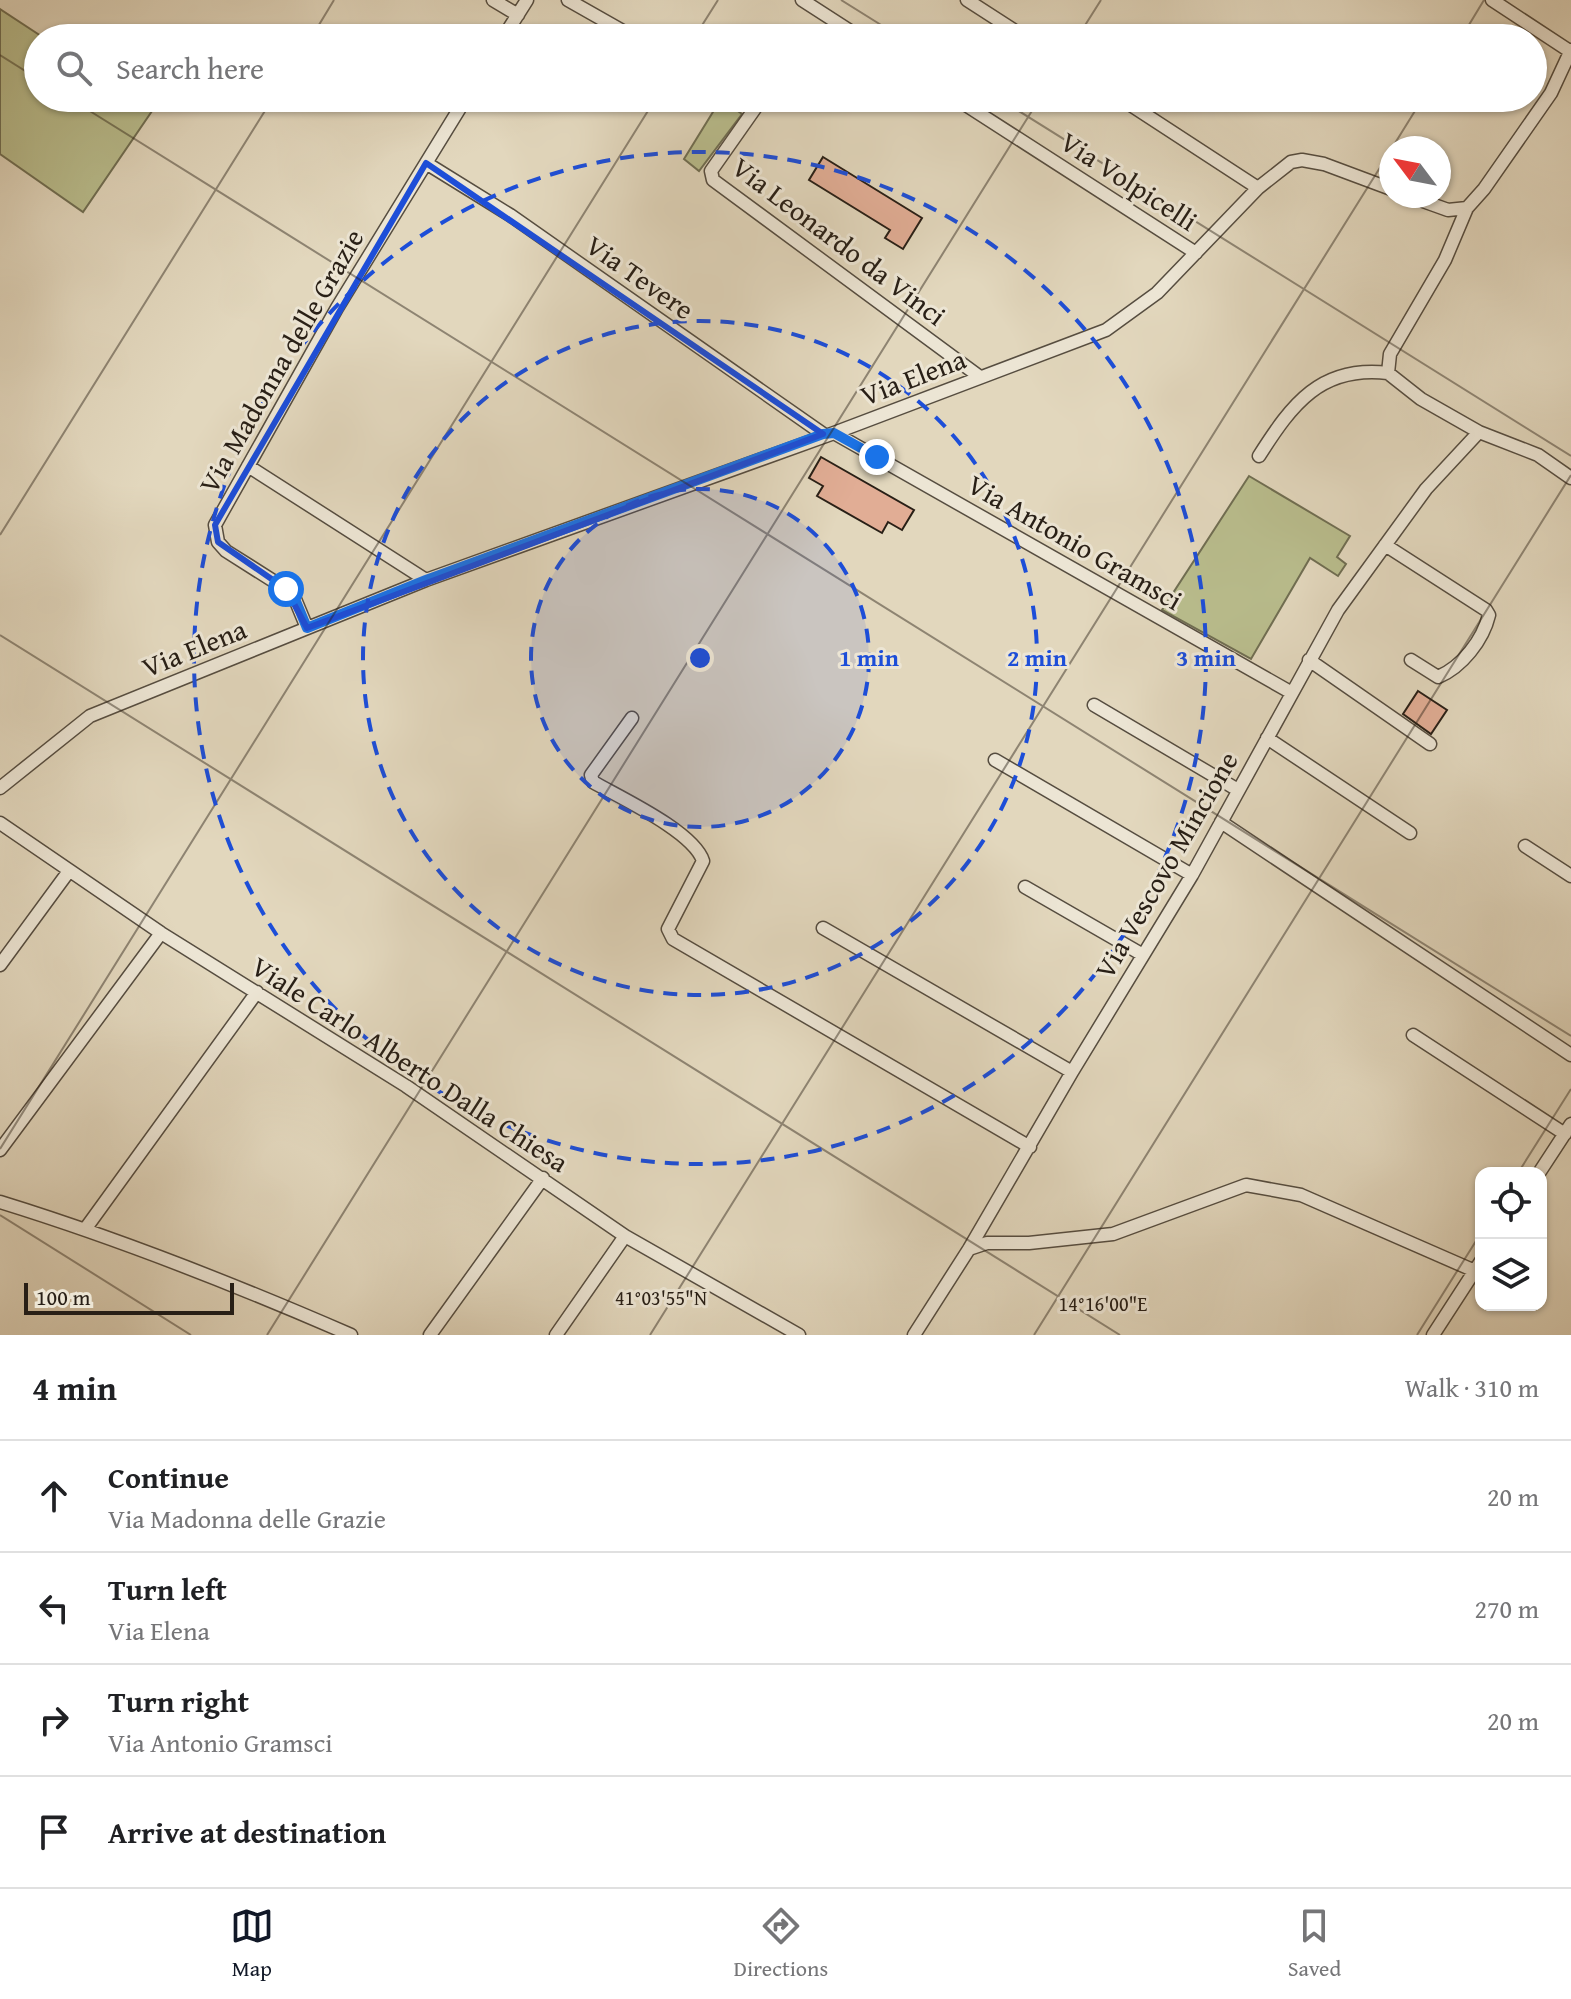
<!DOCTYPE html>
<html lang="en">
<head>
<meta charset="utf-8">
<style>
	:root { --surface:#fff; --page:#f6f6f6; --text:#202124; --muted:#757577; --line:#e0e0e0; --accent:#111827 }
	body { margin:0; font-family:"Gentium Book Plus",serif; background:var(--page); color:var(--text) }
	.controls { position:absolute; right:24px; bottom:24px; display:grid; overflow:hidden; border-radius:16px; box-shadow:0 2px 6px #0004 }
	.controls button { width:72px; height:72px; display:grid; place-items:center; padding:0; border:0; border-bottom:2px solid var(--line); background:var(--surface); color:var(--text); font:40px sans-serif }
	.compass { position:absolute; left:1379px; top:136px; width:72px; height:72px; border-radius:50%; background:var(--surface); box-shadow:0 2px 6px #0004; rotate:302deg }
	.scale { position:absolute; left:24px; bottom:20px; width:210px; box-sizing:border-box; padding-left:8px; border:4px solid #281f16; border-top:0; font-size:22px; line-height:28px; white-space:nowrap; color:#281f16; -webkit-text-stroke:6px #ece5d4; paint-order:stroke }
	.stop { position:absolute; width:24px; height:24px; margin:-18px; border:6px solid #1a73e8; border-radius:50%; background:#fff }
	.stop.end { background:#1a73e8; border-color:#fff; box-shadow:0 2px 8px #0008 }
	.list { margin:0; padding:0; list-style:none }
	h2 { display:flex; justify-content:space-between; align-items:center; height:104px; margin:0; padding:0 32px; font-size:34px }
	h2 small { font-size:26px; font-weight:400; color:var(--muted) }
	.list li { display:grid; grid-template-columns:52px 1fr auto; gap:24px; align-items:center; box-sizing:border-box; height:112px; padding:0 32px; border-top:2px solid var(--line) }
	.list b { display:block; font-size:30px; white-space:nowrap }
	.list p { margin:0; font-size:26px; white-space:nowrap; color:var(--muted) }
	.list em { font-size:26px; font-style:normal; color:var(--muted) }
	.icon { flex:none; width:44px; height:44px; fill:none; stroke:currentColor; stroke-width:2; stroke-linecap:round; stroke-linejoin:round }
	.map { position:relative; flex:none; width:1571px; height:1335px; overflow:hidden }
	.search { position:absolute; background:var(--surface); box-shadow:0 2px 6px #0004; left:24px; right:24px; top:24px; height:88px; display:flex; align-items:center; gap:20px; box-sizing:border-box; padding:0 28px; border-radius:44px; color:var(--muted); font-size:30px }
	.sheet { height:552px; background:var(--surface) }
	nav { display:flex; justify-content:space-around; align-items:center; box-sizing:border-box; height:112px; border-top:2px solid var(--line); background:var(--surface); font-size:22px; color:var(--muted) }
	nav a { display:grid; justify-items:center; gap:4px }
	nav .on { color:var(--accent) }
	.map>svg:first-child { display:block }
	.green { fill:#b9bd8d; stroke:#706e52; stroke-width:2 }
	.building { fill:#e1ad95; stroke:#281f16; stroke-width:2 }
	.lines { fill:none; stroke-linecap:round; stroke-linejoin:round }
	.minor-casing { stroke:#564d40; stroke-width:15 }
	.minor { stroke:#ece5d4; stroke-width:12 }
	.route { stroke:#1a73e8; stroke-width:10 }
	.marked { fill:none; stroke:#1d4ed8; stroke-width:6; stroke-linejoin:round }
	.ticks { fill:none; stroke:#281f16; stroke-width:2; stroke-opacity:0.45 }
	.ring { fill:none; stroke:#1d4ed8; stroke-width:4; stroke-dasharray:14 10 }
	.labels { text-anchor:middle; stroke-width:6; stroke-linejoin:round; paint-order:stroke }
	.street-label { font-size:28px; fill:#281f16; stroke:#ece5d4 }
	.ticks-label { font-size:20px; text-anchor:middle; fill:#281f16; stroke:#ece5d4; stroke-width:6; stroke-linejoin:round; paint-order:stroke }
	.centre { fill:#1d4ed8; stroke:#ece5d4; stroke-width:4 }
	.ring-label { font-size:24px; text-anchor:middle; font-weight:bold; fill:#1d4ed8; stroke:#ece5d4; stroke-width:6; stroke-linejoin:round; paint-order:stroke }
</style>
</head>
<body>
<div class="map">
<svg width="1571" height="1335" viewBox="0 0 1571 1335">
	<rect width="100%" height="100%" fill="#e2d7bd"/>
	<filter id="stains"><feTurbulence type="fractalNoise" baseFrequency=".0025" numOctaves="4"/><feColorMatrix values="0 0 0 0 .2 0 0 0 0 .09 0 0 0 0 .02 0 0 0 .5 -.17"/></filter>
	<radialGradient id="worn" r=".72"><stop offset=".6" stop-color="#630" stop-opacity="0"/><stop offset="1" stop-color="#630" stop-opacity=".3"/></radialGradient>
	<path class="green" d="M0 9 44 38H38V98H132L152 111 83 212 0 154Z
		M721 99 742 114 699 171 684 159Z
		M1249 476 1350 536 1337 557 1346 564 1338 576 1310 558 1251 659 1162 610Z"/>
	<path class="building" d="M823 157 922 218 903 249 885 238 890 230 809 180Z
		M821 457 914 510 902 530 888 522 882 533 817 496 823 486 809 478Z
		M1418 691 1447 710 1431 734 1403 714Z"/>
	<g class="lines">
		<defs>
			<path id="minor" d="M493 0 518 15
				M568 0 635 38
				M802 0 861 38
				M967 0 1026 38
				M1492 0 1571 52
				M503 38 527 0
				M741 98 756 107 711 171 713 180 980 377
				M955 98 1196 253
				M1120 98 1258 188
				M426 163 510 215 823 434
				M1409 196 1448 210 1467 208 1484 189 1551 93 1571 50
				M1467 208 1445 260 1390 354 1388 373 1421 399 1479 432 1538 455 1571 478
				M834 433 1292 693
				M1259 456C1292 404 1321 365 1388 373
				M248 466 426 580
				M1385 545 1486 610 1489 615C1483 640 1462 667 1438 677L1411 660
				M307 628 295 599 286 589 226 551 218 542 215 525 337 308 466 98
				M1309 660 1430 744
				M1094 705 1238 790
				M632 718 591 775 593 782C621 798 694 832 703 861L668 929 673 939 1030 1147
				M1267 738 1410 833
				M995 760 1192 875
				M0 788 90 716 426 580 834 433 1106 330 1157 293 1258 188 1291 162 1302 160 1324 164 1391 189
				M1221 822 1571 1055
				M0 823 161 933 406 1086 625 1236 799 1335
				M1525 846 1571 876
				M1025 887 1143 955
				M823 928 1072 1072
				M0 965 69 871
				M1413 1035 1565 1134
				M0 1150 161 933
				M1539 1173 1571 1124
				M0 1202C120 1239 236 1285 351 1335
				M86 1228 257 992
				M969 1249 987 1243H1029L1113 1234 1246 1185 1301 1195 1475 1271
				M430 1335 543 1178
				M556 1335 625 1236
				M914 1335 969 1249 1072 1072 1192 875 1338 610 1426 489 1479 432
				M1433 1335 1481 1261"/>
		</defs>
		<use href="#minor" class="minor-casing"/>
		<use href="#minor" class="minor"/>
	</g>
	<g class="lines">
		<path class="route" d="M286 589 295 599 307 628 426 580 823 434 834 433 877 457"/>
	</g>
	<path class="marked" d="M426 163 823 434 307 628 286 589 218 542 215 525Z"/>
	<path class="ticks" d="M841 0 902 38M311 38 334 0M694 38 718 0M1077 38 1101 0M1461 38 1484 0M0 55 38 79M69 98 1571 1036M998 98 1571 456M1392 148 1423 98M0 535 273 98M0 635 1120 1335M0 1149 656 98M1518 1173 1571 1089M0 1215 191 1335M267 1335 1040 98M650 1335 1391 150M1034 1335 1571 475M1417 1335 1481 1233"/>
	<circle cx="700" cy="658" r="169" fill="#1d4ed8" fill-opacity=".12"/>
	<g class="ring">
		<circle cx="700" cy="658" r="169"/>
		<circle cx="700" cy="658" r="337"/>
		<circle cx="700" cy="658" r="506"/>
	</g>
	<g class="labels">
		<g class="street-label">
			<text transform="translate(1129 181) rotate(33)" y="10">Via Volpicelli</text>
			<text transform="translate(839 241) rotate(37)" y="10">Via Leonardo da Vinci</text>
			<text transform="translate(640 277) rotate(35)" y="10">Via Tevere</text>
			<text transform="translate(281 361) rotate(-60)" y="10">Via Madonna delle Grazie</text>
			<text transform="translate(913 377) rotate(-21)" y="10">Via Elena</text>
			<text transform="translate(1075 542) rotate(30)" y="10">Via Antonio Gramsci</text>
			<text transform="translate(194 648) rotate(-22)" y="10">Via Elena</text>
			<text transform="translate(1166 865) rotate(-60)" y="10">Via Vescovo Mincione</text>
			<text transform="translate(410 1064) rotate(33)" y="10">Viale Carlo Alberto Dalla Chiesa</text>
		</g>
	</g>
	<g class="ticks-label">
		<text x="661" y="1305">41°03'55"N</text>
		<text x="1103" y="1311">14°16'00"E</text>
	</g>
	<circle cx="700" cy="658" r="12" class="centre"/>
	<g class="ring-label">
		<text x="869" y="666">1 min</text>
		<text x="1037" y="666">2 min</text>
		<text x="1206" y="666">3 min</text>
	</g>
	<rect width="100%" height="100%" filter="url(#stains)"/>
	<rect width="100%" height="100%" fill="url(#worn)"/>
</svg>
<div class="controls">
<button><svg class="icon" aria-label="locate" viewBox="0 0 24 24"><circle cx="12" cy="12" r="6"/><path d="M12 2v4M12 18v4M2 12h4M18 12h4"/></svg></button>
<button><svg class="icon" aria-label="layers" viewBox="0 0 24 24"><path d="M12 4l9 5-9 5-9-5zM3 14l9 5 9-5"/></svg></button>
</div>
<svg class="compass" viewBox="-18 -18 36 36"><path d="M0-13l5 13h-10z" fill="#e53935"/><path d="M0 13l5-13h-10z" fill="#757577"/></svg>
<div class="scale">100 m</div>
<div class="stop" style="left:286px;top:589px"></div>
<div class="stop end" style="left:877px;top:457px"></div>
<div class="search"><svg class="icon" aria-label="search" viewBox="0 0 24 24"><circle cx="10" cy="10" r="6"/><path d="M15 15l6 6"/></svg>Search here</div>
</div>
<section class="sheet">
<h2>4 min<small>Walk · 310 m</small></h2>
<ul class="list">
<li><svg class="icon" aria-label="ahead" viewBox="0 0 24 24"><path d="M12 20V5M6 11l6-6 6 6"/></svg><div><b>Continue</b><p>Via Madonna delle Grazie</p></div><em>20 m</em></li>
<li><svg class="icon" aria-label="left" viewBox="0 0 24 24"><path d="M17 20v-9H6M10 6l-5 5 5 5"/></svg><div><b>Turn left</b><p>Via Elena</p></div><em>270 m</em></li>
<li><svg class="icon" aria-label="right" viewBox="0 0 24 24"><path d="M7 20v-9h11M14 6l5 5-5 5"/></svg><div><b>Turn right</b><p>Via Antonio Gramsci</p></div><em>20 m</em></li>
<li><svg class="icon" aria-label="arrive" viewBox="0 0 24 24"><path d="M6 21V4h12l-3 4 3 4H6"/></svg><div><b>Arrive at destination</b></div></li>
</ul>
</section>
<nav>
<a class="on"><svg class="icon" aria-label="map" viewBox="0 0 24 24"><path d="M3 6l6-2 6 2 6-2v14l-6 2-6-2-6 2zM9 4v14M15 6v14"/></svg>Map</a>
<a><svg class="icon" aria-label="directions" viewBox="0 0 24 24"><path d="M12 3l9 9-9 9-9-9zM9 14v-3h6M13 9l2 2-2 2"/></svg>Directions</a>
<a><svg class="icon" aria-label="saved" viewBox="0 0 24 24"><path d="M7 4h10v16l-5-4-5 4z"/></svg>Saved</a>
</nav>
</body>
</html>
